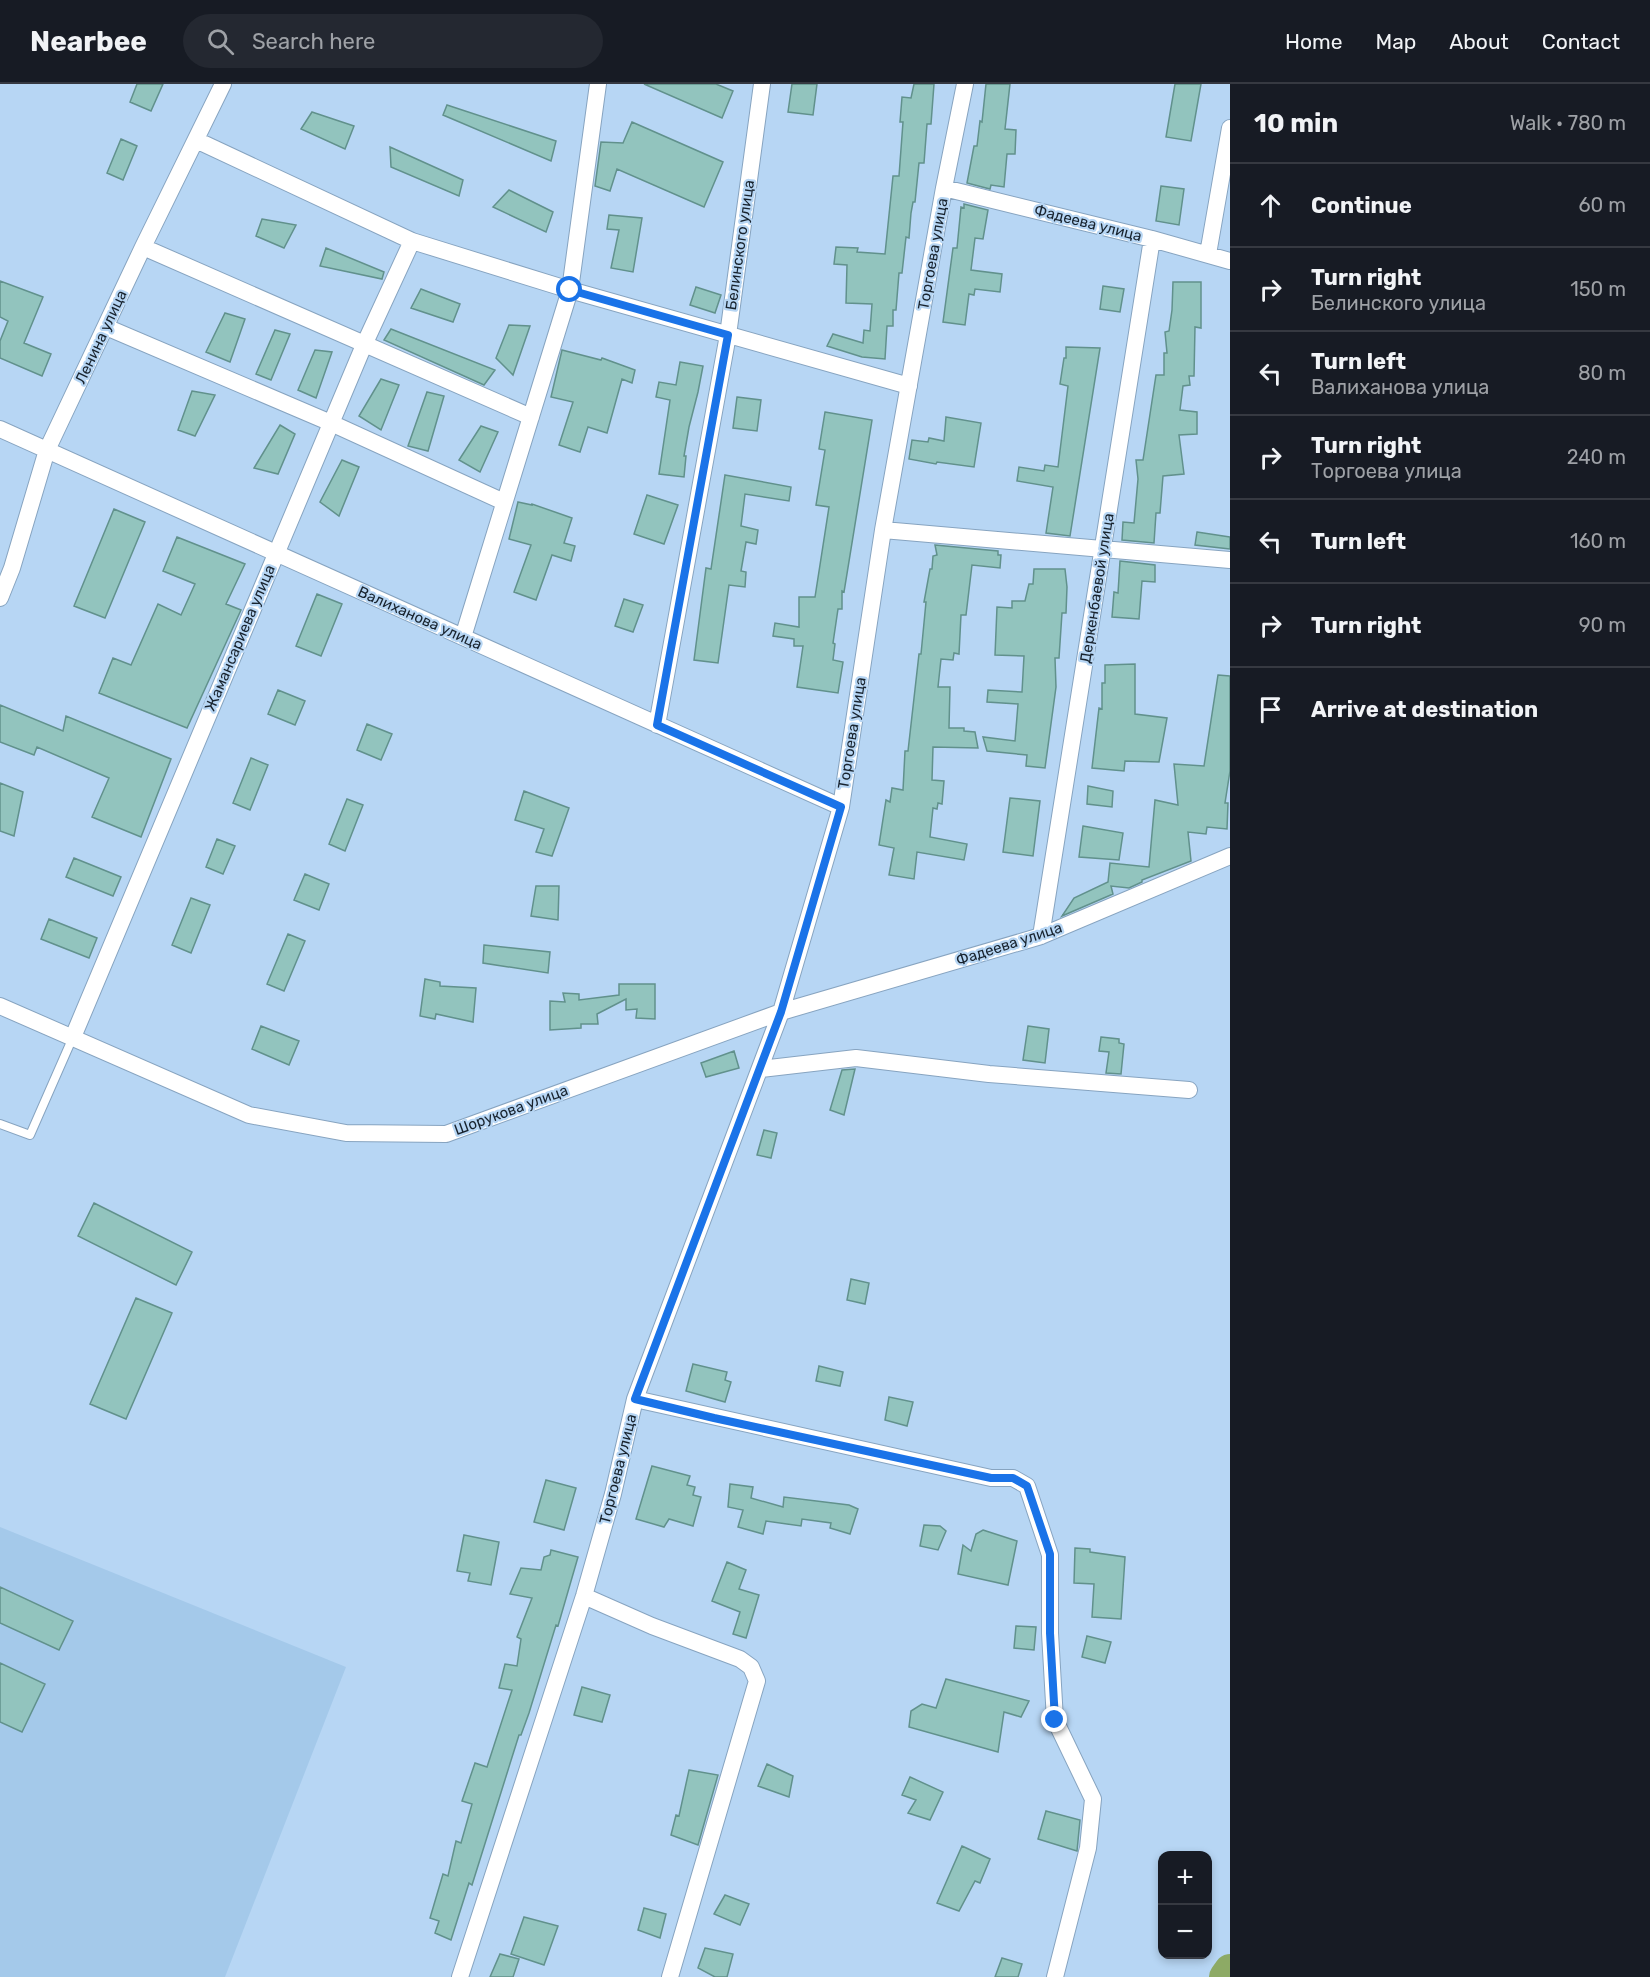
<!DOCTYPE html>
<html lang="en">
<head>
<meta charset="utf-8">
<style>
	:root { --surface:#171b24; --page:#242831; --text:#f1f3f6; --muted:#9ea1a6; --line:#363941 }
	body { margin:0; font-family:Rubik,sans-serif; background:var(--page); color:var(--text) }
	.controls { position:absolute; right:18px; bottom:18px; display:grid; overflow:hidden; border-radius:12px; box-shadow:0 3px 9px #0003 }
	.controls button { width:54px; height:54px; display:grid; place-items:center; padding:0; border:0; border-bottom:2px solid var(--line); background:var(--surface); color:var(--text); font:30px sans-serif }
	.stop { position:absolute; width:18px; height:18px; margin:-14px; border:4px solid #1a73e8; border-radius:50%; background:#fff }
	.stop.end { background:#1a73e8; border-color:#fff; box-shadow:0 2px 6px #0008 }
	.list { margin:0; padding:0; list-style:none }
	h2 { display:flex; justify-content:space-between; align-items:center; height:78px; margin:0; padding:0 24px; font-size:26px }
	h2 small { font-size:20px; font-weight:400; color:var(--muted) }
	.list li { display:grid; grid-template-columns:39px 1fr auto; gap:18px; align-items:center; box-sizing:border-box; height:84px; padding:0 24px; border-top:2px solid var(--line) }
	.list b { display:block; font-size:22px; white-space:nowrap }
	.list p { margin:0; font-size:20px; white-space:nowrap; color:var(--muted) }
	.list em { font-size:20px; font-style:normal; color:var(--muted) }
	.icon { flex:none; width:33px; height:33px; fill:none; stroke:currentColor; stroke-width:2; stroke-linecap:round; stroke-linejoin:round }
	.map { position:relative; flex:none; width:1230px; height:1893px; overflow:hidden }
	header { display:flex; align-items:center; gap:36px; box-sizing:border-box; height:84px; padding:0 30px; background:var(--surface); border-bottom:2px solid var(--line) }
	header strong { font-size:28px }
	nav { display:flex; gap:33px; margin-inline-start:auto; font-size:21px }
	.search { width:420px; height:54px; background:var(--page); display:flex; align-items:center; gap:15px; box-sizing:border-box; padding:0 21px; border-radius:33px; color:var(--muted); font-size:22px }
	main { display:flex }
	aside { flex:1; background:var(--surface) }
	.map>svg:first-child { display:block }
	.built { fill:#a4c9ea }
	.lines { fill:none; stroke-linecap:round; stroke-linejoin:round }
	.river { stroke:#8daa65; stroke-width:32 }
	.building { fill:#92c4be; stroke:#61918c; stroke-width:1.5 }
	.service-casing { stroke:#87a4c0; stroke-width:10 }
	.minor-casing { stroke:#87a4c0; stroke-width:18 }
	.service { stroke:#fff; stroke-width:8 }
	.minor { stroke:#fff; stroke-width:16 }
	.route { stroke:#1a73e8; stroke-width:8 }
	.labels { text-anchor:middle; stroke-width:4.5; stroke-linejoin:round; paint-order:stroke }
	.street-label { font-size:15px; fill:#18232e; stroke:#b7d6f4 }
</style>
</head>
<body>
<header>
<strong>Nearbee</strong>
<div class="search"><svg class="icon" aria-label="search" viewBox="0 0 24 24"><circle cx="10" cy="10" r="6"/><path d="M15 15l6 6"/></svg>Search here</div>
<nav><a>Home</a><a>Map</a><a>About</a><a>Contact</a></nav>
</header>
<main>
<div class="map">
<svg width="1230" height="1893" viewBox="0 0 1230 1893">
	<rect width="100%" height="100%" fill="#b7d6f4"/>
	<path class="built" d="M0 1443 346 1583 225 1893H0Z"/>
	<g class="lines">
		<path class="river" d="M1225 1893 1230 1886"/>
	</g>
	<path class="building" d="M137 0H163L151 27 130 18Z
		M644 0H716L733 7 722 34Z
		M792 0H817L813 31 788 28Z
		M914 0H934L931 40H927L924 79H919L915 118H913L911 129 909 154 906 153 902 189H899L896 226H893V242H887L885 275 862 273 827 262 833 250 863 259 864 246 870 247 872 220 846 219 847 181 834 180 836 163 858 164 857 168 885 170 893 92H899L903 38H900L902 13 911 14Z
		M986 0H1010L1005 45 1016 46 1015 70H1007L1004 103 991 101 990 105 967 99 974 62H977L980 37 982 38Z
		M1175 0H1201L1191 57 1166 53Z
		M447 21 556 57 551 77 443 31Z
		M312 28 354 42 345 65 301 45Z
		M632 38 723 78 704 123 617 85 610 107 595 102 601 58 623 59Z
		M121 55 137 62 123 96 107 89Z
		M390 63 463 96 459 112 391 83Z
		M1161 102 1184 105 1179 141 1156 137Z
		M509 106 553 128 546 148 493 123Z
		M964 120 988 126 983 155 975 154 971 186 1002 190 1000 208 975 205 974 211 969 210 965 241 943 238 953 164H957L961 123 964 124Z
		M609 131 642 134 633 188 611 184 619 146 607 145Z
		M262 135 296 141 284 164 256 152Z
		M326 164 384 188 382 195 320 182Z
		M0 197 43 213 24 259 51 270 42 292 0 274V257L8 237 0 233Z
		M1173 198H1201V244L1195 243 1194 292H1189L1190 301 1183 302 1180 326 1197 328V350L1179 351 1184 390 1163 392 1160 429H1156L1154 459 1122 456 1123 438 1134 439 1138 395 1136 376H1143L1156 291H1164V269H1167L1165 248 1169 247 1172 226Z
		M1103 202 1124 205 1120 228 1100 225Z
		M696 203 721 211 715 229 690 221Z
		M421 205 460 220 453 238 411 224Z
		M225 229 245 235 230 278 206 268Z
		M509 241 530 242 513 291 496 274Z
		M391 245 495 286 484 301 384 256Z
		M275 246 290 250 271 296 256 290Z
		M1066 263 1100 264 1070 452 1046 449 1053 403 1017 397 1019 383 1044 387 1045 381 1058 383 1068 302 1060 300 1064 274H1066Z
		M315 266 332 268 316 314 298 306Z
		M562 266 601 276 602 274 635 286 632 299 622 295 607 349 588 343 580 368 559 361 573 318 551 313Z
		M680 278 703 282 698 308 689 343 684 372H686L684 393 659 390 670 316 656 313 659 298 676 301Z
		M381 295 399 301 381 346 359 332Z
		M192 307 215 311 195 352 178 346Z
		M427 308 444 312 428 367 408 362Z
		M737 313 761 316 757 347 733 344Z
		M825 328 872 336 844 508 842 507V525H838L833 559 835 560 833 576 843 578 838 609 797 603 803 562H794V555L773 552 775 539 799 543V513H815L829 423 816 421 825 366 819 365Z
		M946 333 981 339 974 383 937 378 936 380 909 375 912 356 928 358 929 354 944 357Z
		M280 341 295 350 278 390 254 384Z
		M481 342 498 348 480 388 459 376Z
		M342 376 359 383 339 432 320 418Z
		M725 391 791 403 789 417 745 410 741 442 758 446 756 460 746 458 741 487 746 488 745 503 729 501 718 579 694 576 706 484 711 485Z
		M647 411 678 421 664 460 634 450Z
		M518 418 532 421V420L572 434 564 459 575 462 571 477 552 471 536 516 514 508 531 461 509 455Z
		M114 425 145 438 105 534 74 522Z
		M1197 448 1230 453V465L1195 461Z
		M177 453 245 480 226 520 241 526 187 644 99 609 113 574 131 581 158 520 181 531 195 500 163 487Z
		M935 461 998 467V471H1001L1000 484 972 481 966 531H961L959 570 954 569 953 576 941 575 938 603H950L949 644H964V647L975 648 978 664 933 663 932 696 944 697 942 720 938 719 937 725 933 724 930 753 967 760 964 776 917 768 914 795 889 791 894 764 879 761 886 716 890 718 892 704 903 706 905 667H908L919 570H921L926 518H924L930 485H932L933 472 937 471Z
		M1120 477 1155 481V498L1142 497 1139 535 1112 533 1114 508 1118 509Z
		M1034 485H1065L1067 503 1066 529H1062L1059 574H1055L1056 603 1045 684 1026 682 1027 671 987 667 983 653 1015 657 1018 620 987 618 988 606 1022 608 1024 572 995 571 997 523 1012 524V517H1025L1029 500H1033Z
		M317 510 342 520 321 572 296 562Z
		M624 515 643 521 633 548 615 542Z
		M1135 580V630L1167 634 1159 678 1125 677 1124 687 1092 684 1099 624 1102 625V599H1105V581Z
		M1218 591 1230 592V687L1225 719H1228L1227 745 1207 743 1206 750 1188 748 1191 777 1142 796V798L1129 804 1111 802 1113 810 1062 832 1074 814 1108 798 1110 779 1149 783 1155 716 1178 721 1174 680 1204 682Z
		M278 606 305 617 295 641 268 630Z
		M0 621 63 647 66 632 171 675 141 753 92 733 109 694 37 663 34 671 0 658Z
		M367 640 392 650 381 676 357 666Z
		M251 674 268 681 250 726 233 719Z
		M0 699 23 708 14 752 0 747Z
		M1088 702 1113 707 1112 723 1087 720Z
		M524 707 569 724 552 772 536 768 544 745 515 736Z
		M1010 714 1040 717 1033 772 1003 768Z
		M347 715 363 721 345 767 329 760Z
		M1083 742 1123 749 1119 776 1079 773Z
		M217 755 235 762 223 790 206 783Z
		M74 774 121 793 113 812 66 793Z
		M305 790 329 800 319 826 294 816Z
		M536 802H559L558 836 531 832Z
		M191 814 210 821 191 869 172 861Z
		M49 835 97 854 89 874 41 855Z
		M288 850 305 857 284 907 267 900Z
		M484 861 550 868 548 889 483 879Z
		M425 895 440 898V902L476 904 473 938 436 930 435 935 420 932Z
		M619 900H655V935L636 934 637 925 626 926V915L597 930 598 940H581V944L550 946V917L565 918 563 909 579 910V916L619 911Z
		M261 942 299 957 289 981 252 965Z
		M1028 942 1049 945 1045 979 1023 976Z
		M1101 953 1119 955V959L1124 960 1121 990 1106 989 1109 968 1099 967Z
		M734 967 739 984 706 993 701 979Z
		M855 985 844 1031 830 1026 842 986Z
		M764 1046 777 1049 771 1074 757 1071Z
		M94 1119 192 1168 176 1201 78 1152Z
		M851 1195 869 1199 865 1220 847 1216Z
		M136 1214 172 1229 126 1335 90 1320Z
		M693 1280 727 1288 725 1296 731 1298 725 1318 686 1307Z
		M819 1282 843 1288 840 1302 816 1297Z
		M889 1313 913 1318 907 1342 885 1336Z
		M652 1382 690 1392 687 1401 695 1403 693 1411 701 1413 693 1442 669 1435 664 1443 636 1435Z
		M546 1396 576 1404 564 1446 534 1438Z
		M730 1400 753 1403 751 1414 783 1423 784 1413 849 1421 858 1425 850 1450 830 1444 831 1439 802 1435 801 1442 766 1437 763 1450 738 1443 743 1426 728 1423Z
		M924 1441 940 1442 946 1447 938 1466 920 1462Z
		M983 1446 1017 1457 1008 1501 958 1490 963 1461 971 1467 976 1450Z
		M464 1451 499 1458 491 1501 468 1497 470 1489 457 1487Z
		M1075 1464 1090 1465V1468L1125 1473 1121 1535 1092 1533 1094 1500 1074 1499Z
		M551 1466 578 1473 558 1542 556 1541 529 1629 521 1651H519L472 1801 469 1799 451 1856 435 1849 439 1837 430 1834 443 1790 448 1792 456 1757 461 1759 472 1720 462 1717 475 1679 487 1683 512 1606 499 1604 505 1580 517 1582 521 1555 517 1553 532 1514 510 1510 521 1484 541 1486 544 1473 550 1471Z
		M727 1478 746 1486 739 1505 759 1511 746 1554 733 1550 740 1528 712 1517Z
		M0 1503 73 1537 59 1566 0 1539Z
		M1016 1542 1036 1543 1034 1566 1014 1564Z
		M1087 1552 1111 1558 1105 1579 1082 1573Z
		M0 1579 45 1600 22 1648 0 1638Z
		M946 1595 1029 1617 1021 1633 1004 1628 998 1668 909 1643 911 1627 922 1620 936 1624Z
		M582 1603 610 1611 602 1638 574 1631Z
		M767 1680 793 1692 789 1713 758 1702Z
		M689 1686 718 1691 698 1761 671 1751 676 1731 679 1732Z
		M910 1693 943 1708 930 1736 908 1729 916 1716 902 1711Z
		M1046 1727 1080 1736 1077 1767 1038 1755Z
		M962 1762 990 1775 980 1799 975 1797 959 1827 937 1819Z
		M725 1811 749 1820 740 1841 714 1830Z
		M644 1824 666 1830 660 1854 638 1846Z
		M524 1833 558 1842 544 1881 511 1870Z
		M705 1864 733 1870 727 1893H715L698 1884Z
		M500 1870 519 1875 513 1893H490Z
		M1002 1874 1022 1880 1018 1893H995Z"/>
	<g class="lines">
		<defs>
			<path id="service" d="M0 1040 30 1051 73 953"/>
			<path id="minor" d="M196 56 412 157 570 206 909 302
				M944 104 1152 155 1230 177
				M143 163 531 333
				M1208 170 1230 44
				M106 243 331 339 504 418
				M0 345 841 723
				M883 446 1230 476
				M0 514 12 484 47 366 143 163 223 0
				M463 553 570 206 598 0
				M657 641 728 251 762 0
				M1041 852 1152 155
				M0 922 249 1031 346 1049 446 1050 781 928 1041 852 1230 772
				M73 953 364 261 412 157
				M761 985 856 974 989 990 1189 1006
				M635 1315 991 1394H1013L1027 1402 1050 1471V1549L1055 1636 1093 1715 1088 1764 1055 1893
				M584 1512 652 1542 740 1575 751 1583 757 1597 670 1893
				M460 1893 584 1512 613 1410 635 1315 781 928 841 723 883 446 944 104 965 0"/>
		</defs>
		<use href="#service" class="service-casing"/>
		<use href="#minor" class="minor-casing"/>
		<use href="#service" class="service"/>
		<use href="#minor" class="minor"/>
	</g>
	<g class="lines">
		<path class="route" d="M570 206 728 251 657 641 841 723 781 928 635 1315 714 1334 991 1394H1013L1027 1402 1050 1470V1549L1055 1636"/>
	</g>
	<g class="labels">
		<g class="street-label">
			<text transform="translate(1088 139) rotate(14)" y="5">Фадеева улица</text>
			<text transform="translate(740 161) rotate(-82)" y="5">Белинского улица</text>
			<text transform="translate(933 170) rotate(-80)" y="5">Торгоева улица</text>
			<text transform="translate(101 253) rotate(-65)" y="5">Ленина улица</text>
			<text transform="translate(1097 504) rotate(-81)" y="5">Деркенбаевой улица</text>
			<text transform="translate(420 534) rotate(24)" y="5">Валиханова улица</text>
			<text transform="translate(240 554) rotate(-67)" y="5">Жамансариева улица</text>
			<text transform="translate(852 649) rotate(-81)" y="5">Торгоева улица</text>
			<text transform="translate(1009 860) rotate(-18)" y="5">Фадеева улица</text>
			<text transform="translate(511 1026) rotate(-20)" y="5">Шорукова улица</text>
			<text transform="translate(618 1385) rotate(-76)" y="5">Торгоева улица</text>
		</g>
	</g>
</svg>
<div class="controls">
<button>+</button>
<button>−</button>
</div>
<div class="stop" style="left:570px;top:206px"></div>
<div class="stop end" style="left:1055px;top:1636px"></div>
</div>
<aside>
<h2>10 min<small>Walk · 780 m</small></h2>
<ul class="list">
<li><svg class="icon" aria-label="ahead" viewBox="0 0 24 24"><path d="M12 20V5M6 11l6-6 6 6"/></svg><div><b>Continue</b></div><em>60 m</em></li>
<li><svg class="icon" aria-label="right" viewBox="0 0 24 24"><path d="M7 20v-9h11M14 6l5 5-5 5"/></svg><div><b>Turn right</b><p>Белинского улица</p></div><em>150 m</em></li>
<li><svg class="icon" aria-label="left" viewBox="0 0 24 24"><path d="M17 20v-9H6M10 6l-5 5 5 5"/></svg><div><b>Turn left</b><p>Валиханова улица</p></div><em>80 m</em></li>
<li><svg class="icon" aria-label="right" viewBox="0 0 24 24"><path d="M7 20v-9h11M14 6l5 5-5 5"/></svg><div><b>Turn right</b><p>Торгоева улица</p></div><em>240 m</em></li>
<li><svg class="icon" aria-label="left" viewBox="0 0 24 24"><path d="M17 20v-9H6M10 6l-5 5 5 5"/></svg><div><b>Turn left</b></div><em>160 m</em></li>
<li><svg class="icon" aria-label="right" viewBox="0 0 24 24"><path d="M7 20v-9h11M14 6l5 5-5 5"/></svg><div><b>Turn right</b></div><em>90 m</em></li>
<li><svg class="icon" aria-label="arrive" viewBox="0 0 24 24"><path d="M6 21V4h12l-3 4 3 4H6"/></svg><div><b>Arrive at destination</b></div></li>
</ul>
</aside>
</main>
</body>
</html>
